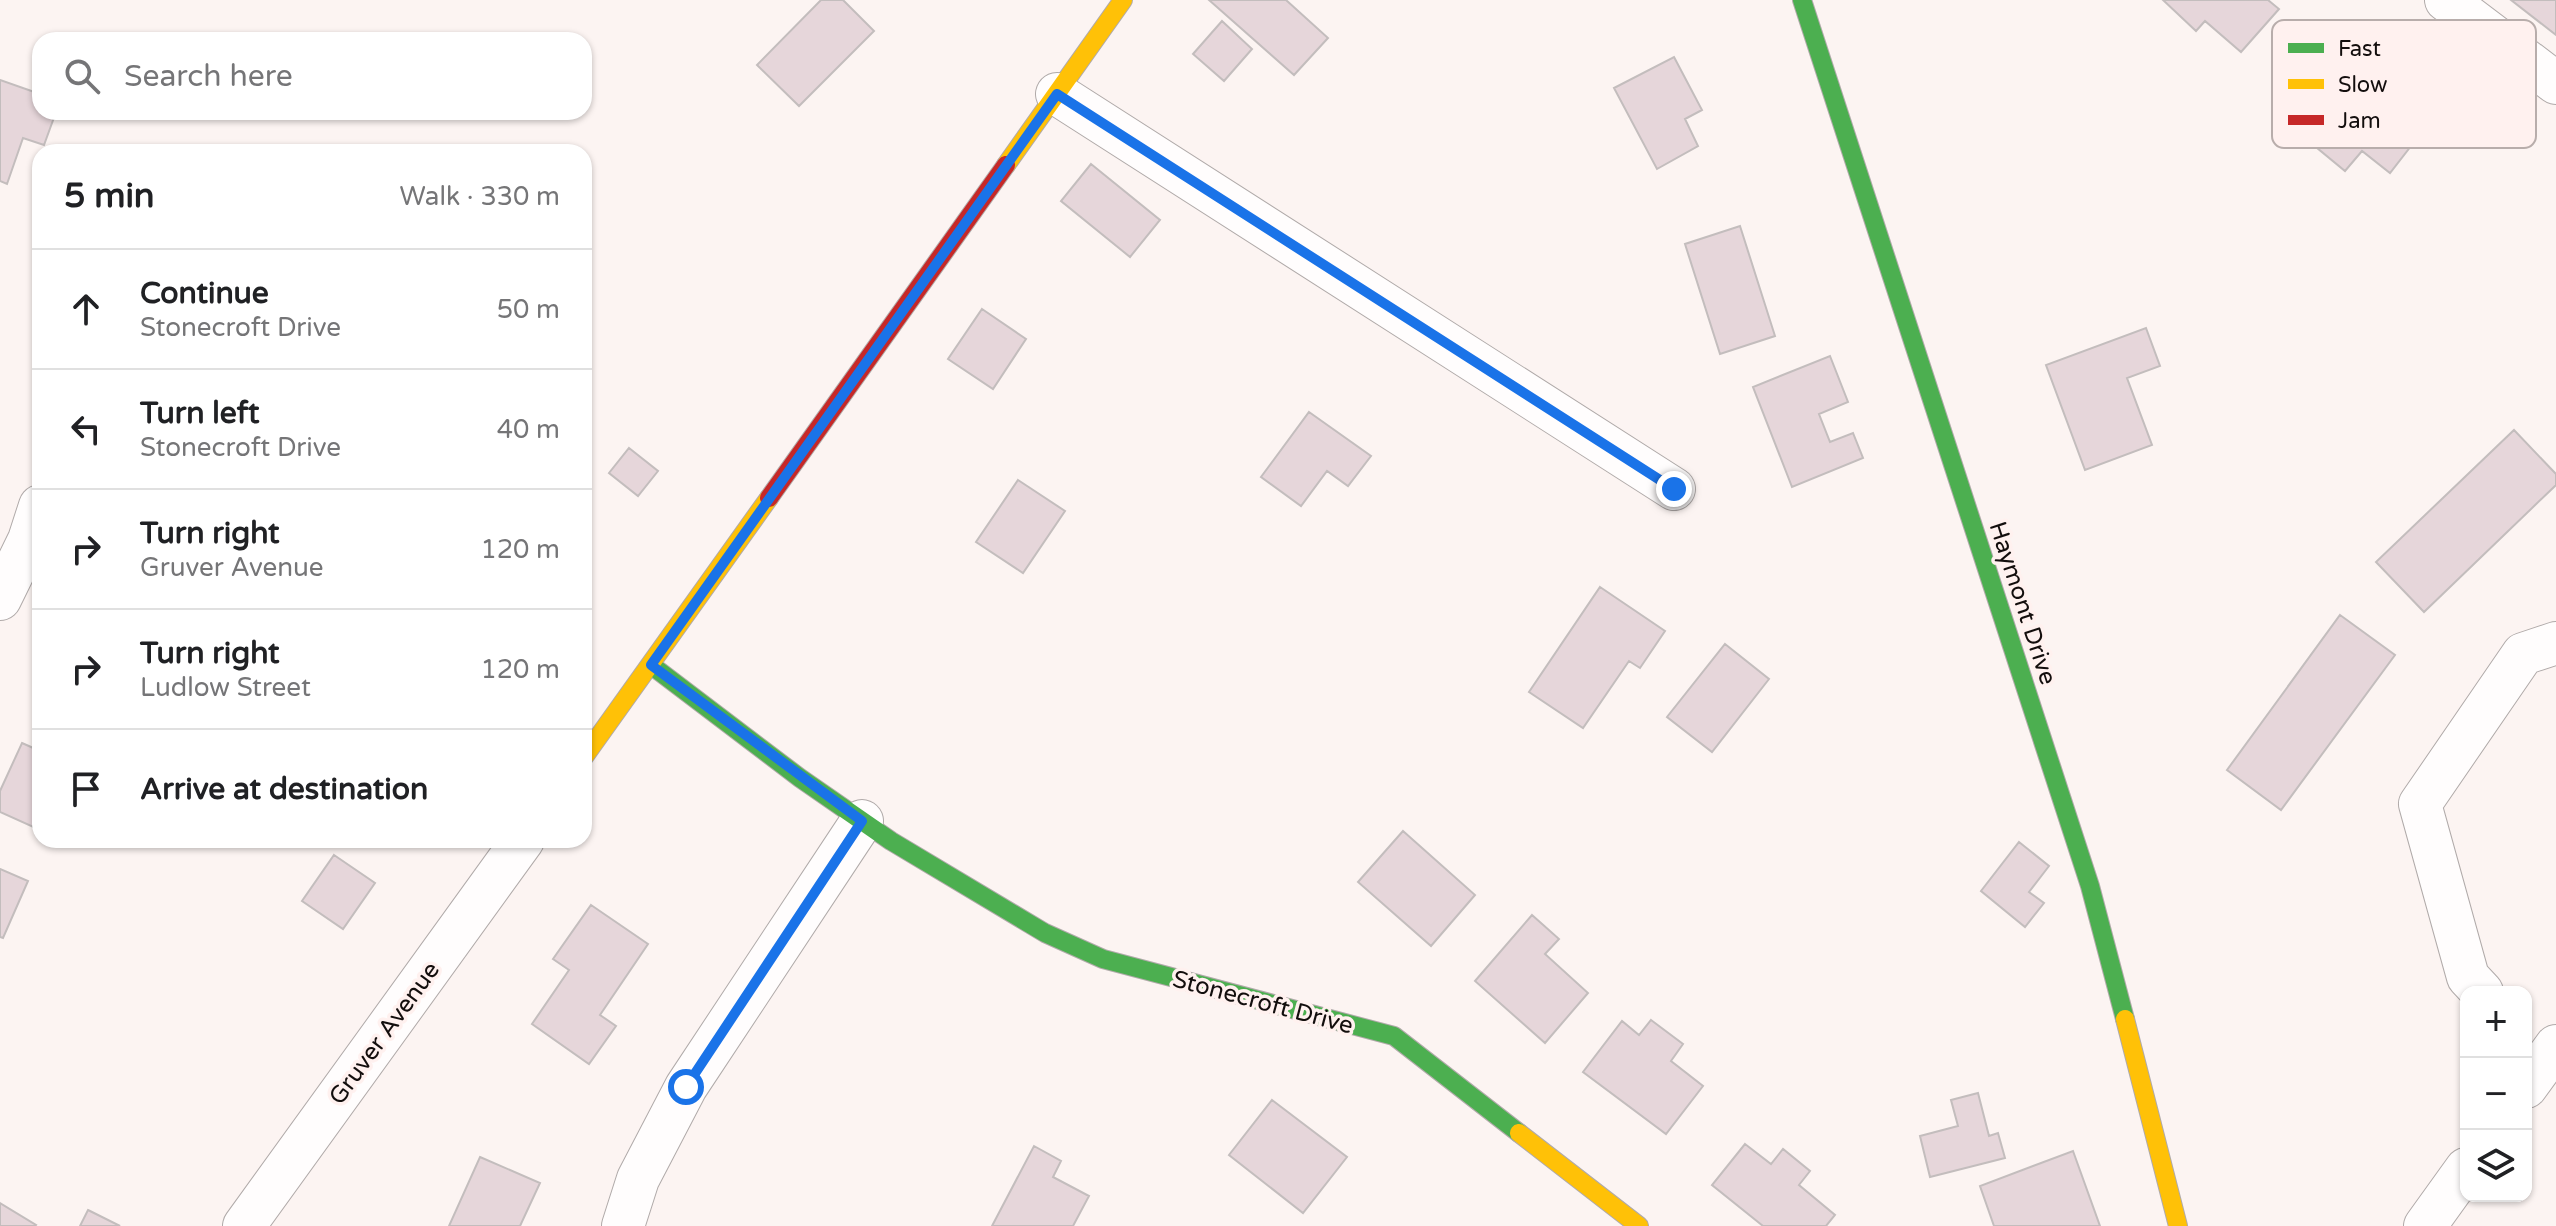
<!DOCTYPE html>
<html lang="en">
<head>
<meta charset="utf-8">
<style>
	:root { --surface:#fff; --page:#f6f6f6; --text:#202124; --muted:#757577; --line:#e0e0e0 }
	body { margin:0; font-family:"Varela Round",sans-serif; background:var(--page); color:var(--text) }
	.controls { position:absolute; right:24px; bottom:24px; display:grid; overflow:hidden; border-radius:16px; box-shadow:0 2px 6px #0004 }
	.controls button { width:72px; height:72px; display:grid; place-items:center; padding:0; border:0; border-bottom:2px solid var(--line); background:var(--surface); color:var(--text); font:40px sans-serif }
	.stop { position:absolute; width:24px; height:24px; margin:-18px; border:6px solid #1a73e8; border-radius:50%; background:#fff }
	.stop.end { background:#1a73e8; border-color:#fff; box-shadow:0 2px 8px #0008 }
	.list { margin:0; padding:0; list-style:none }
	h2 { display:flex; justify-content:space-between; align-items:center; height:104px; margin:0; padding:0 32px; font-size:34px }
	h2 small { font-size:26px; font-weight:400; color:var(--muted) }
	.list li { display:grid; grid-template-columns:52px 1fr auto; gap:24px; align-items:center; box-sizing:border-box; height:120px; padding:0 32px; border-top:2px solid var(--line) }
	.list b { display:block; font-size:30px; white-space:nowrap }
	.list p { margin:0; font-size:26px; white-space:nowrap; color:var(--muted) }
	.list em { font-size:26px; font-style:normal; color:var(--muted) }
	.icon { flex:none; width:44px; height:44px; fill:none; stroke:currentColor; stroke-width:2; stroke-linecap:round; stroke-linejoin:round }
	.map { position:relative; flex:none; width:2556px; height:1226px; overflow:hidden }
	.search { position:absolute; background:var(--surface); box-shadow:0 2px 6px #0004; left:32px; top:32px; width:560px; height:88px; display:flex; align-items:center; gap:20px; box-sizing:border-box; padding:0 28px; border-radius:24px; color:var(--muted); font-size:30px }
	.panel { position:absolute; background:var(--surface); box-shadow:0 2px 6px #0004; left:32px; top:144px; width:560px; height:704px; border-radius:24px }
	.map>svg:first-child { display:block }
	.building { fill:#e6d6da; stroke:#c3bdbd; stroke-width:2 }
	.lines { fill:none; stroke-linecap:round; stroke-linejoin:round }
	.street-casing { stroke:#b0aaa9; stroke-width:44 }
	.fast-casing { stroke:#b0aaa9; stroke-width:20 }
	.slow-casing { stroke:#b0aaa9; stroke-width:20 }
	.jam-casing { stroke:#b0aaa9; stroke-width:20 }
	.street { stroke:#fffdfd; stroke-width:42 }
	.fast { stroke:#4caf50; stroke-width:18 }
	.slow { stroke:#ffc107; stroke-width:18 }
	.jam { stroke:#c62828; stroke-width:18 }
	.route { stroke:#1a73e8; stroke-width:10 }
	.labels { text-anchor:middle; stroke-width:7; stroke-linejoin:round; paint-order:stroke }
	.street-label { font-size:24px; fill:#130e0d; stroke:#fff1ef }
	.key { fill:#fff1ef; stroke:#b8adab; stroke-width:2 }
	.key-label { font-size:22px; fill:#130e0d }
</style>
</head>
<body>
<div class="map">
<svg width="2556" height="1226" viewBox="0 0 2556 1226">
	<rect width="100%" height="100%" fill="#fcf4f2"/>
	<path class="building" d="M821 0H843L874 31 799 106 757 65Z
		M1209 0H1286L1328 38 1294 75Z
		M2163 0H2268L2279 9 2241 52 2205 21 2196 31Z
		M2511 0H2556V35Z
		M1222 21 1252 49 1224 81 1193 54Z
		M2335 55 2425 128 2390 173 2362 151 2345 171 2305 138 2325 113 2302 96Z
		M1674 57 1702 110 1685 119 1698 146 1657 169 1614 88Z
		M0 80 40 94V112H56L44 145 23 138 7 184 0 181Z
		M1091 164 1160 220 1130 257 1061 201Z
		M1740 226 1775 336 1720 354 1685 244Z
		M982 309 1026 339 993 389 948 359Z
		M2146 328 2160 366 2127 378 2152 445 2085 470 2046 365Z
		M1830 356 1848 402 1819 414 1830 442 1853 433 1863 458 1792 487 1753 387Z
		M1309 412 1371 456 1348 486 1327 471 1301 506 1261 477Z
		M2514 430 2556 474V485L2424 612 2376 562Z
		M629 448 658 471 638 496 609 473Z
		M1018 480 1065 511 1023 573 976 542Z
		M1600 587 1665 631 1640 668 1629 661 1583 728 1529 692Z
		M2340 615 2395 655 2281 810 2227 770Z
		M1725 644 1769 679 1712 752 1667 717Z
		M22 743 40 751V830L0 812V791Z
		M1403 831 1475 895 1431 946 1358 882Z
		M2019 842 2049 866 2029 892 2044 903 2025 927 1981 891Z
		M334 855 375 883 343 929 302 901Z
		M0 869 28 881 3 938 0 937Z
		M591 905 648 944 600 1015 616 1026 589 1064 532 1024 569 970 553 959Z
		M1532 915 1559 939 1545 954 1588 993 1545 1043 1475 981Z
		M1651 1020 1683 1044 1671 1061 1703 1086 1666 1134 1583 1072 1622 1021 1639 1035Z
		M1978 1093 1989 1136 1998 1133 2005 1158 1930 1177 1920 1136 1958 1126 1951 1100Z
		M1272 1100 1347 1157 1303 1213 1229 1155Z
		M1745 1144 1771 1164 1783 1149 1810 1171 1799 1185 1835 1215 1826 1226H1763L1712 1185Z
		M1034 1146 1061 1161 1053 1177 1089 1196 1073 1226H992Z
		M2073 1151 2100 1226H1994L1980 1186Z
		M480 1157 540 1183 520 1226H449Z
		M0 1203 36 1225 35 1226H0Z
		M88 1210 120 1226H80Z"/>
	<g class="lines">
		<defs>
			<path id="street" d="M2446 0 2556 83
				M1057 94 1674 489
				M0 599 29 540 40 506
				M2482 992 2468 977 2420 804 2523 654 2556 643
				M2526 1087 2556 1046
				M244 1226 523 840
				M623 1226 638 1179 686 1087 862 821
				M2425 1226 2466 1169"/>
			<path id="fast" d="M1802 0 2090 886 2125 1019
				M651 665 800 778 891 841 1045 933 1103 959 1394 1036 1519 1133"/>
			<path id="slow" d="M1006 165 1123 0
				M584 757 769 498
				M2125 1019 2178 1226
				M1519 1133 1639 1226"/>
			<path id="jam" d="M769 498 1006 165"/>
		</defs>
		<use href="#street" class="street-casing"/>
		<use href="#fast" class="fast-casing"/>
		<use href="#slow" class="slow-casing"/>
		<use href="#jam" class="jam-casing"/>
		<use href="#street" class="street"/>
		<use href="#fast" class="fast"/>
		<use href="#slow" class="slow"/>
		<use href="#jam" class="jam"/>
	</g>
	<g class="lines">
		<path class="route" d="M686 1087 862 821 651 665 1057 94 1674 489"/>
	</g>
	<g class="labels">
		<g class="street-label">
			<text transform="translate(2023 603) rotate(72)" y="8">Haymont Drive</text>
			<text transform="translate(1263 1002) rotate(15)" y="8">Stonecroft Drive</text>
			<text transform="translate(384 1033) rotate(-54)" y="8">Gruver Avenue</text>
		</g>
	</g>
	<rect x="2272" y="20" width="264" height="128" rx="12" class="key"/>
	<rect x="2288" y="43" width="36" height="10" fill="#4caf50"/>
	<rect x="2288" y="79" width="36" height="10" fill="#ffc107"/>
	<rect x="2288" y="115" width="36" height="10" fill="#c62828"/>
	<g class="key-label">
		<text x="2338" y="56">Fast</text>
		<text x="2338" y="92">Slow</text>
		<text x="2338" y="128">Jam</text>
	</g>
</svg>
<div class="controls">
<button>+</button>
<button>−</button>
<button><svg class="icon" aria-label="layers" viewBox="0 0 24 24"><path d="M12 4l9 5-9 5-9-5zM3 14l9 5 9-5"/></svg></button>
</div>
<div class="stop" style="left:686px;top:1087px"></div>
<div class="stop end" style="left:1674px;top:489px"></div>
<div class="search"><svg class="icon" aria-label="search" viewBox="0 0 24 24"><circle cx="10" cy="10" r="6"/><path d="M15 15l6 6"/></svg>Search here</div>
<section class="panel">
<h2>5 min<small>Walk · 330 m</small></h2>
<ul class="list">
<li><svg class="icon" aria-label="ahead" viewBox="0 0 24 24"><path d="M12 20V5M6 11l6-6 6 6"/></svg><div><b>Continue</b><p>Stonecroft Drive</p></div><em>50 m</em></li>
<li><svg class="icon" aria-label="left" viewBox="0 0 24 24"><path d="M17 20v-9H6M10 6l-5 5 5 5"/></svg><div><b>Turn left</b><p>Stonecroft Drive</p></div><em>40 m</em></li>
<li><svg class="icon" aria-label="right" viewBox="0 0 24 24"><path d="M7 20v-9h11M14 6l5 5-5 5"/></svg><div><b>Turn right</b><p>Gruver Avenue</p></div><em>120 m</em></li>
<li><svg class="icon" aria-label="right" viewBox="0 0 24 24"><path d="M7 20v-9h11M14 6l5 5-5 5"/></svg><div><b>Turn right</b><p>Ludlow Street</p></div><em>120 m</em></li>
<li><svg class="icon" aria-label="arrive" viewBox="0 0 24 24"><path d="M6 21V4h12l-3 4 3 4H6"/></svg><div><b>Arrive at destination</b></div></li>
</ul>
</section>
</div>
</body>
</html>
